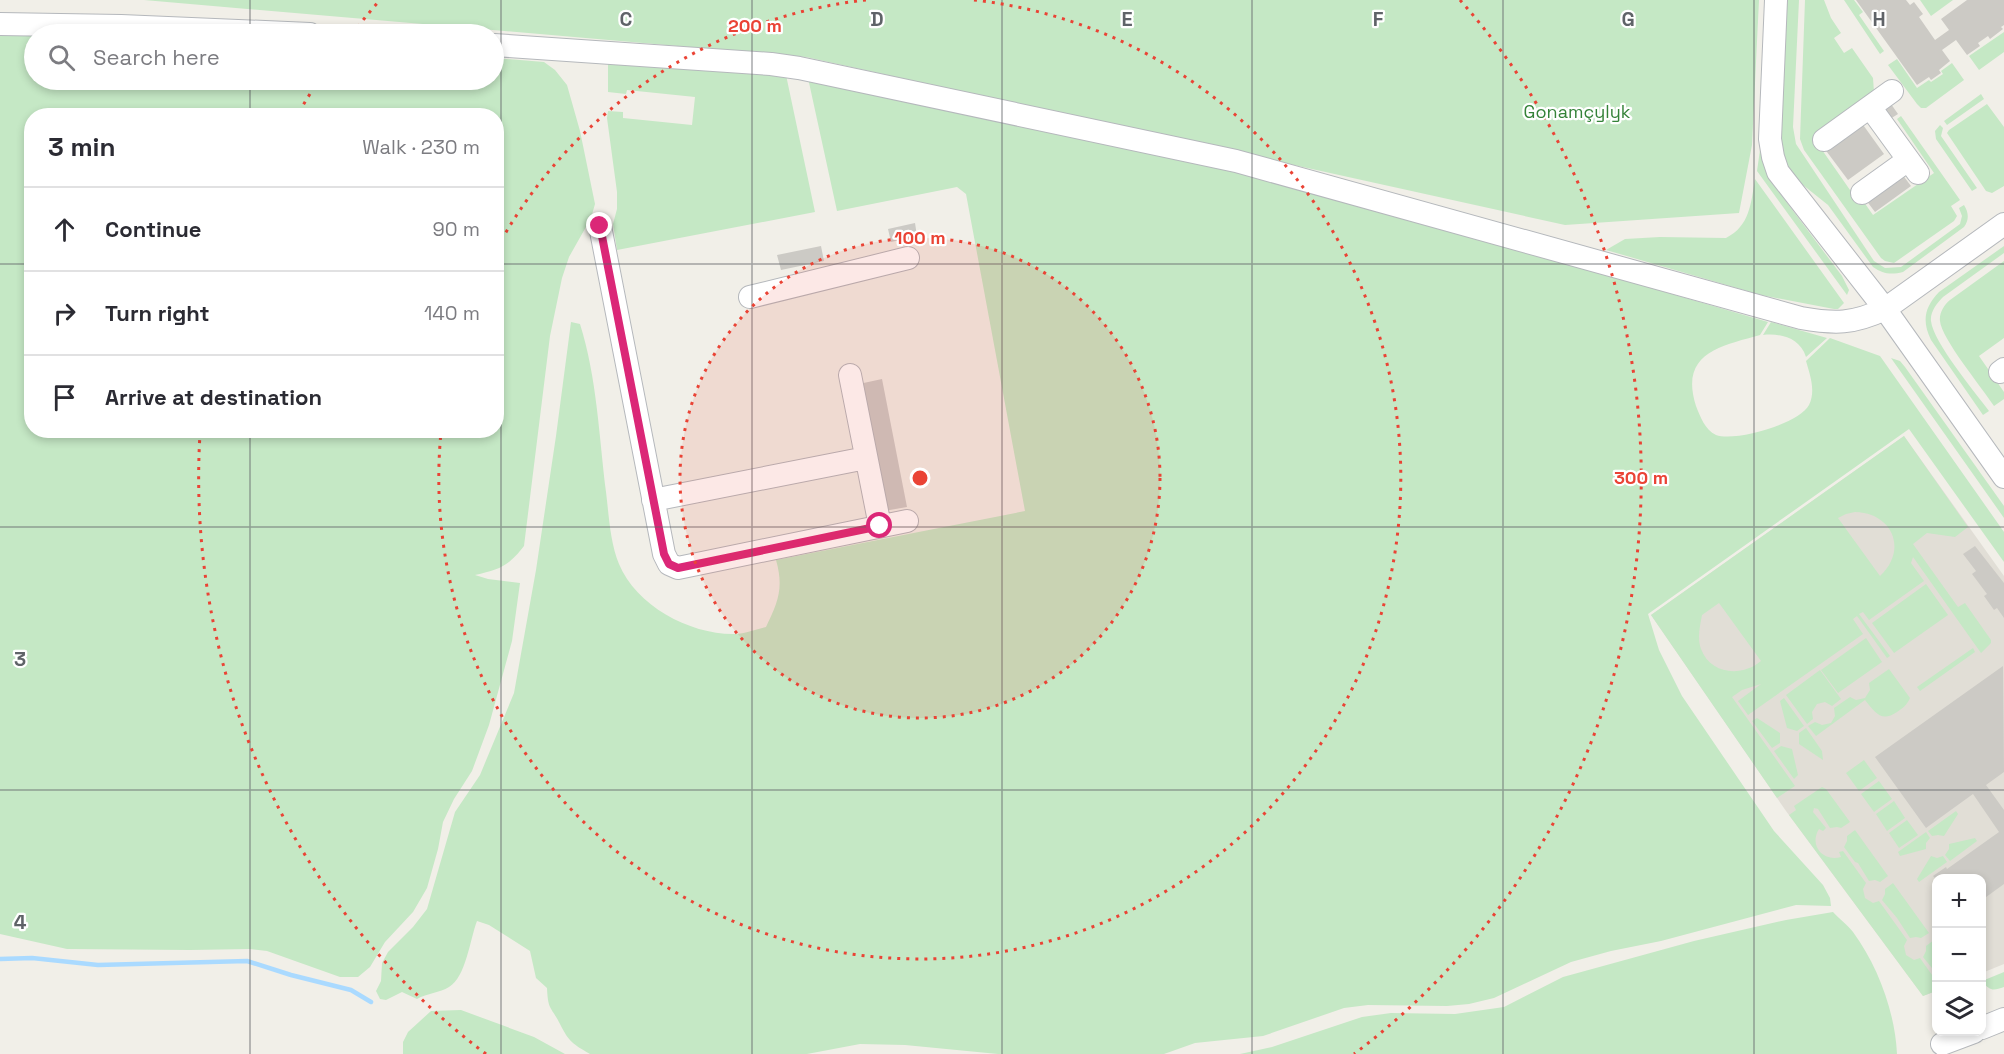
<!DOCTYPE html>
<html lang="en">
<head>
<meta charset="utf-8">
<style>
	:root { --surface:#fff; --page:#f2f2f3; --text:#2b2b33; --muted:#7c7c81; --line:#e1e1e2 }
	body { margin:0; font-family:"Space Grotesk",sans-serif; background:var(--page); color:var(--text) }
	.controls { position:absolute; right:18px; bottom:18px; display:grid; overflow:hidden; border-radius:12px; box-shadow:0 3px 9px #0003 }
	.controls button { width:54px; height:54px; display:grid; place-items:center; padding:0; border:0; border-bottom:2px solid var(--line); background:var(--surface); color:var(--text); font:30px sans-serif }
	.stop { position:absolute; width:18px; height:18px; margin:-14px; border:4px solid #db2777; border-radius:50%; background:#fff }
	.stop.end { background:#db2777; border-color:#fff; box-shadow:0 2px 6px #0008 }
	.list { margin:0; padding:0; list-style:none }
	h2 { display:flex; justify-content:space-between; align-items:center; height:78px; margin:0; padding:0 24px; font-size:26px }
	h2 small { font-size:20px; font-weight:400; color:var(--muted) }
	.list li { display:grid; grid-template-columns:39px 1fr auto; gap:18px; align-items:center; box-sizing:border-box; height:84px; padding:0 24px; border-top:2px solid var(--line) }
	.list b { display:block; font-size:22px; white-space:nowrap }
	.list em { font-size:20px; font-style:normal; color:var(--muted) }
	.icon { flex:none; width:33px; height:33px; fill:none; stroke:currentColor; stroke-width:2; stroke-linecap:round; stroke-linejoin:round }
	.map { position:relative; flex:none; width:2004px; height:1054px; overflow:hidden }
	.search { position:absolute; background:var(--surface); box-shadow:0 3px 9px #0003; left:24px; top:24px; width:480px; height:66px; display:flex; align-items:center; gap:15px; box-sizing:border-box; padding:0 21px; border-radius:33px; color:var(--muted); font-size:22px }
	.panel { position:absolute; background:var(--surface); box-shadow:0 3px 9px #0003; left:24px; top:108px; width:480px; height:330px; border-radius:24px }
	.map>svg:first-child { display:block }
	.education { fill:#e1ded6 }
	.green { fill:#c5e8c5; fill-rule:evenodd }
	.lines { fill:none; stroke-linecap:round; stroke-linejoin:round }
	.stream { stroke:#aadaff; stroke-width:4.5 }
	.building { fill:#cccac5 }
	.minor-casing { stroke:#b5b8bc; stroke-width:24 }
	.minor { stroke:#fff; stroke-width:22 }
	.route { stroke:#db2777; stroke-width:8 }
	.grid { fill:none; stroke:#5f6368; stroke-width:1.5; stroke-opacity:0.55 }
	.ring { fill:none; stroke:#ea4335; stroke-width:3; stroke-dasharray:3 6 }
	.labels { text-anchor:middle; stroke-width:4.5; stroke-linejoin:round; paint-order:stroke }
	.park-label { font-size:18px; fill:#348238; stroke:#fff }
	.grid-label { font-size:20px; text-anchor:middle; font-weight:bold; fill:#5f6368; stroke:#fff; stroke-width:4.5; stroke-linejoin:round; paint-order:stroke }
	.centre { fill:#ea4335; stroke:#fff; stroke-width:3 }
	.ring-label { font-size:18px; text-anchor:middle; font-weight:bold; fill:#ea4335; stroke:#fff; stroke-width:4.5; stroke-linejoin:round; paint-order:stroke }
</style>
</head>
<body>
<div class="map">
<svg width="2004" height="1054" viewBox="0 0 2004 1054">
	<rect width="100%" height="100%" fill="#f1efe8"/>
	<path class="education" d="M1904 436 2004 576V964L1982 973V878H1936V991L1923 996 1786 811 1651 615Z"/>
	<path class="green" d="M144 0H1759L1752 145 1739 213 1565 225 806 57Z
		M1785 0H1799L1793 127 1796 144 1874 261 1885 268 1901 267 1960 224 1962 216 1959 208 1964 205C1969 213 1969 220 1964 227L1903 272C1891 275 1883 274 1873 267L1828 205 1798 181 1784 166 1781 141Z
		M1805 0H1824L1831 18 1841 33 1834 38 1844 53 1852 48 1873 78 1874 92 1820 147 1850 190 1854 188 1873 215 1934 173 1897 119 1901 116 1960 200 1951 206 1957 216 1954 221 1894 263 1885 261 1881 258 1804 150 1800 139Z
		M1844 0H1854L1863 12 1859 15 1884 51 1880 54Z
		M1920 0H1953L1931 16Z
		M2004 32V52L1979 70 1969 56Z
		M0 33 35 34 34 80H494V58L544 62 555 70 567 85 580 131 595 204 591 218 569 257 562 278 550 336 524 546C508 567 499 569 475 575L488 579 520 583 512 641 489 725 472 771 454 799 443 822 438 849 427 888 413 912 385 942 370 967 358 977H340L267 951 250 949 190 950 67 949 0 934ZM32 116H496V430H32Z
		M1897 59 1917 88 1929 80 1931 82 1943 74 1941 71 1952 63 1964 80 1926 108H1921L1917 104 1888 65Z
		M608 63 786 75 815 212 617 250 613 224 617 209V192L607 118 608 111 623 112V118L692 125 695 97 627 90 626 94 608 92Z
		M808 78 1288 182 1768 322 1760 335C1721 346 1679 353 1696 406 1700 416 1705 430 1716 435 1735 442 1799 424 1809 405 1816 391 1810 375 1806 361L1830 338 1880 356 2004 532V562L1909 429 1648 614 1659 650 1682 696 1774 831 1823 885 1830 898 1831 906 1796 905 1661 941 1611 951 1571 962 1494 998 1469 1004 1447 1006 1368 1005 1344 1008 1263 1036 1195 1043 1164 1054H998L905 1045 860 1044 807 1054H590C573 1044 569 1042 560 1024 551 1006 548 1011 547 988L536 978 530 951 489 925 477 921C470 939 466 977 449 987 440 993 427 993 417 999L402 992 386 1000 380 999 376 991 381 981 382 963 388 952 413 927 427 909 455 812 480 775 514 693 536 570 556 436 571 322 580 324C597 378 599 436 606 492 609 516 610 542 619 564 636 606 691 635 735 634 745 634 756 629 766 627 778 602 784 588 776 560L1025 511 966 194 957 187 837 211Z
		M1981 94 1984 99 1947 125 1944 121Z
		M1987 104 2004 127V186L1992 193 1986 191 1947 133 1949 130Z
		M1940 125 1943 128 1941 136 1977 188 1972 191 1936 139 1935 131Z
		M1761 143 1768 176 1773 184 1842 276 1849 290 1847 295 1757 171Z
		M1755 179 1844 303 1838 309H1834L1761 295 1606 250 1625 239 1660 237 1726 238C1750 226 1751 203 1755 179Z
		M2004 246V253L1943 297C1937 303 1930 312 1931 321 1933 342 1975 392 1989 411L1983 415 1931 340C1922 321 1924 308 1939 292Z
		M2004 261V338L1979 356 2004 392V399L1994 406C1983 389 1941 338 1940 321 1939 313 1944 305 1950 300Z
		M1771 322 1827 338 1806 357C1800 338 1781 333 1763 335Z
		M1891 358 1900 361 1905 367 2004 506V518Z
		M1904 436 1968 527 1955 537 1927 533 1913 544 1958 607 1965 603 1991 640V643L1981 653 1913 557 1911 563 1924 581 1869 620 1863 612 1859 614 1890 656 1887 658 1857 616 1853 619 1863 634 1748 715 1738 701 1761 684 1742 690 1732 697 1795 786 1777 798 1651 615ZM1855 512C1893 513 1908 550 1880 576L1838 518 1846 514ZM1719 603 1761 661C1742 677 1711 675 1701 649 1697 638 1700 626 1702 615Z
		M1926 584 1948 615 1894 653 1872 623Z
		M1866 638 1882 662 1838 693 1821 670Z
		M1973 648 1975 652 1920 691 1917 687Z
		M1889 669 1910 698C1907 705 1903 708 1897 712 1881 723 1875 712 1865 700L1816 736 1808 726 1815 722 1822 725 1831 723 1835 716 1834 708 1850 697 1856 700 1865 698 1870 690 1869 683Z
		M1820 670 1841 699 1832 706 1825 702 1817 704 1812 712 1813 719 1807 724 1786 695Z
		M1784 698 1804 726 1797 731 1787 728 1780 701Z
		M1757 718 1780 733V743L1772 748 1752 721Z
		M1806 728 1822 751 1823 760 1799 744V733Z
		M1781 746 1792 749 1798 775 1794 779 1774 751Z
		M1864 760 1877 778 1859 791 1846 773Z
		M1879 781 1892 799 1874 812 1861 794Z
		M1822 787 1826 789 1850 822 1841 828 1837 827 1830 828 1818 809 1814 808 1813 812 1826 828 1823 831 1819 829C1809 845 1822 862 1841 857L1839 852 1843 851 1866 883 1863 889 1865 898 1873 903 1879 901 1907 940 1904 946 1906 955 1914 960 1920 958 1932 975V978H1936V991L1923 996 1789 815 1796 810 1794 806Z
		M1894 801 1905 818 1887 831 1876 814Z
		M1956 811 1958 814 1944 836 1938 835 1932 836 1928 831Z
		M1907 820 1918 835 1899 848 1889 833Z
		M1855 830 1888 876 1880 882 1875 880 1869 881 1858 863 1855 862 1844 847 1847 841V836Z
		M1926 832 1930 838 1926 843V849L1900 856 1898 852Z
		M1975 838 1977 841 1950 861 1945 855 1949 849V844Z
		M1931 856 1937 858 1943 856 1947 862 1919 882 1917 879Z
		M1893 883 1929 933 1921 938 1916 937 1910 938 1897 918 1882 900 1885 894V889Z
		M1833 912C1839 919 1848 925 1853 932 1878 966 1895 1012 1897 1054H1240L1272 1047 1362 1017 1391 1013 1455 1014 1504 1007 1563 977 1694 941 1786 920Z
		M1934 940 1936 944V973L1923 957 1926 951V946Z
		M2004 972V987C1993 991 1990 991 1982 981Z
		M461 1010 534 1037 565 1054H403V1042L408 1032 431 1011Z"/>
	<g class="lines">
		<path class="stream" d="M0 959 32 958 98 965 247 961 291 975 351 990 371 1002"/>
	</g>
	<path class="building" d="M1856 0H1906L1910 5 1914 2 1923 14 1919 17 1935 40 1949 30 1941 19 1967 0H2004V25L2001 27 2003 29 1990 39 1988 36 1978 43 1980 46 1967 55 1956 40 1942 50 1950 61 1939 70 1941 73 1931 80 1929 77 1917 85Z
		M1891 104 1898 114 1890 119 1883 110Z
		M1861 122 1884 154 1848 180 1824 148Z
		M1902 174 1911 186 1875 212 1866 200Z
		M915 223 917 236 891 242 888 229Z
		M821 246 824 261 781 270 777 255Z
		M882 379 907 507 884 511 859 384Z
		M1975 546 2004 583V618L1997 608 1994 610 1984 596 1987 594 1972 574 1976 571 1963 554Z
		M2003 666 2004 772 1986 785 2004 810V884L1982 900V878H1935L1933 876 1946 867 1947 869 1999 832 1973 794 1926 828 1875 757Z"/>
	<g class="lines">
		<defs>
			<path id="minor" d="M1776 0 1770 139 1773 157 1778 172 1885 309 2004 477
				M0 24 121 26 310 34
				M494 45 771 64 799 68 1236 161 1801 318C1835 324 1853 324 1885 309L2004 224
				M1870 107 1918 173
				M1824 140 1892 91
				M1862 193 1908 160
				M600 226 664 554 669 564 678 568 907 521
				M750 297 908 258
				M2000 372 2004 369
				M850 375 880 526
				M653 500 866 458
				M1982 1028 2004 1019
				M1942 1044 1974 1032"/>
		</defs>
		<use href="#minor" class="minor-casing"/>
		<use href="#minor" class="minor"/>
	</g>
	<g class="lines">
		<path class="route" d="M600 226 664 554 669 564 678 568 880 526"/>
	</g>
	<path class="grid" d="M250 0V34M501 0V1054M752 0V1054M1002 0V1054M1252 0V1054M1503 0V1054M1754 0V1054M250 80V116M0 264H32M496 264H2004M250 430V1054M0 527H2004M0 790H2004"/>
	<circle cx="920" cy="478" r="240" fill="#ea4335" fill-opacity=".12"/>
	<g class="ring">
		<circle cx="920" cy="478" r="240"/>
		<path d="M497 248A481 481 0 0 1 866 0M974 0A481 481 0 1 1 441 432"/>
		<path d="M486 1054A721 721 0 0 1 200 434M299 112A721 721 0 0 1 319 80M352 34A721 721 0 0 1 380 0M1460 0A721 721 0 0 1 1354 1054"/>
	</g>
	<g class="labels">
		<g class="park-label">
			<text x="1577" y="118">Gonamçylyk</text>
		</g>
	</g>
	<g class="grid-label">
		<text x="626" y="26">C</text>
		<text x="877" y="26">D</text>
		<text x="1127" y="26">E</text>
		<text x="1378" y="26">F</text>
		<text x="1628" y="26">G</text>
		<text x="1879" y="26">H</text>
		<text x="20" y="666">3</text>
		<text x="20" y="929">4</text>
	</g>
	<circle cx="920" cy="478" r="9" class="centre"/>
	<g class="ring-label">
		<text x="755" y="32">200 m</text>
		<text x="920" y="244">100 m</text>
		<text x="1641" y="484">300 m</text>
	</g>
</svg>
<div class="controls">
<button>+</button>
<button>−</button>
<button><svg class="icon" aria-label="layers" viewBox="0 0 24 24"><path d="M12 4l9 5-9 5-9-5zM3 14l9 5 9-5"/></svg></button>
</div>
<div class="stop" style="left:880px;top:526px"></div>
<div class="stop end" style="left:600px;top:226px"></div>
<div class="search"><svg class="icon" aria-label="search" viewBox="0 0 24 24"><circle cx="10" cy="10" r="6"/><path d="M15 15l6 6"/></svg>Search here</div>
<section class="panel">
<h2>3 min<small>Walk · 230 m</small></h2>
<ul class="list">
<li><svg class="icon" aria-label="ahead" viewBox="0 0 24 24"><path d="M12 20V5M6 11l6-6 6 6"/></svg><div><b>Continue</b></div><em>90 m</em></li>
<li><svg class="icon" aria-label="right" viewBox="0 0 24 24"><path d="M7 20v-9h11M14 6l5 5-5 5"/></svg><div><b>Turn right</b></div><em>140 m</em></li>
<li><svg class="icon" aria-label="arrive" viewBox="0 0 24 24"><path d="M6 21V4h12l-3 4 3 4H6"/></svg><div><b>Arrive at destination</b></div></li>
</ul>
</section>
</div>
</body>
</html>
